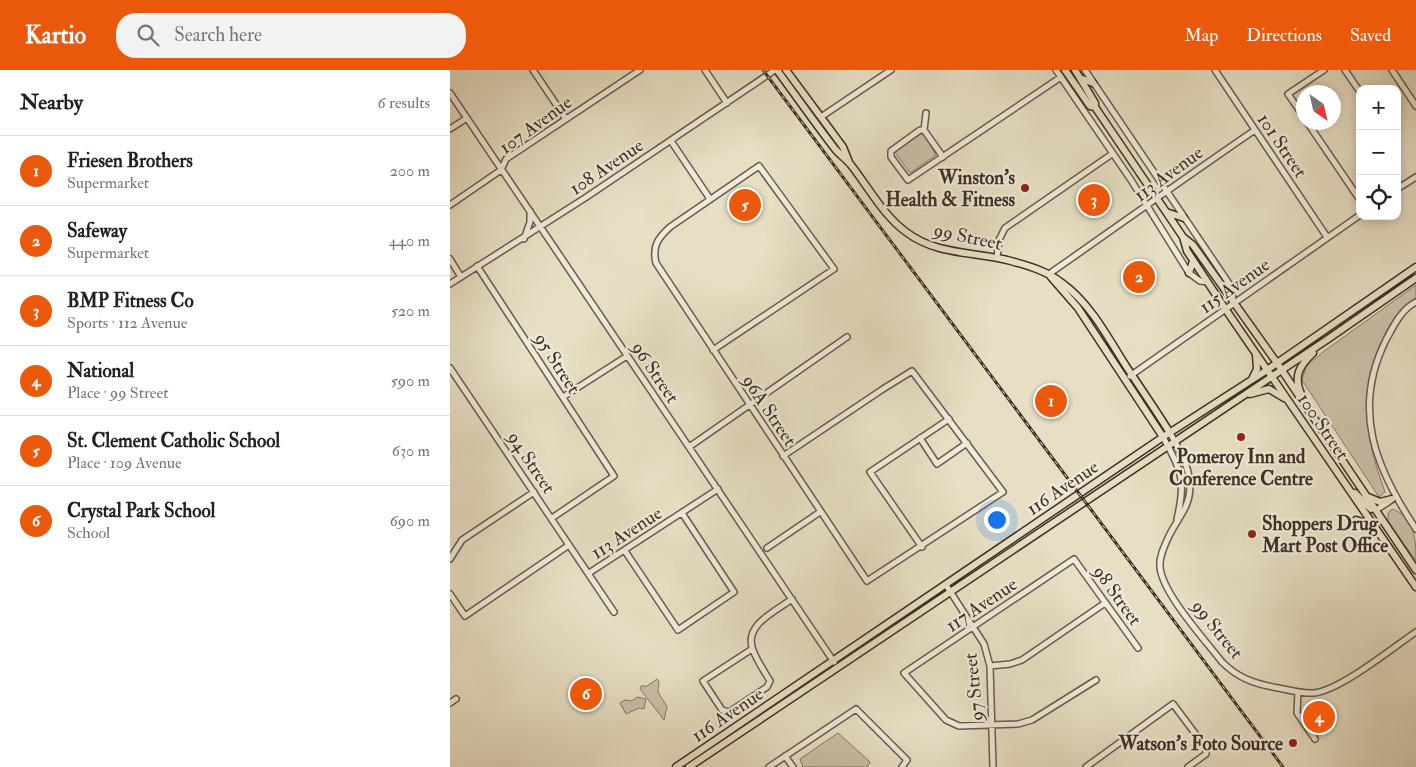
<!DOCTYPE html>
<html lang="en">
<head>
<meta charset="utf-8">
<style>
	:root { --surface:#fff; --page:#f2f2f2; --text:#222; --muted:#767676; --line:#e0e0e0; --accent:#ea580c }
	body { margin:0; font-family:"IM FELL Double Pica",serif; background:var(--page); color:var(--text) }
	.controls { position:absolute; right:15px; top:15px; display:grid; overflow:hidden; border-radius:10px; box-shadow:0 2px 8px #0003 }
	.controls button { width:45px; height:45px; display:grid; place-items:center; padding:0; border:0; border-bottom:1px solid var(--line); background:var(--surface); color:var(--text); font:25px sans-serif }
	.compass { position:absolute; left:846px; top:15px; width:45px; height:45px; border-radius:50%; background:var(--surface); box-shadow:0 2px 8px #0003; rotate:146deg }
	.you { position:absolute; left:546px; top:449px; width:18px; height:18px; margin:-12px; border:4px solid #fff; border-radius:50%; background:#1a73e8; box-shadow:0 0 0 8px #1a73e833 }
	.badge { display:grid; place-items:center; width:32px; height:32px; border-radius:50%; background:var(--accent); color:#fff; font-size:16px; font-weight:700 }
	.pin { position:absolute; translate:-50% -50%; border:2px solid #fff; box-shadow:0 1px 5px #0006 }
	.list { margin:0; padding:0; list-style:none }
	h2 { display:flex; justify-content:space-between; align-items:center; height:65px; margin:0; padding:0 20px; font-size:21px }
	h2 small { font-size:16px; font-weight:400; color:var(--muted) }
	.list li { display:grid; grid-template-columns:32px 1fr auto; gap:15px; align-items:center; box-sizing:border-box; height:70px; padding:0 20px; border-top:1px solid var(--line) }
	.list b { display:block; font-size:19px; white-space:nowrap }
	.list p { margin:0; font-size:16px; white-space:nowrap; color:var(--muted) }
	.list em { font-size:16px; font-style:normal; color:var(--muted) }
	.icon { flex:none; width:28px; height:28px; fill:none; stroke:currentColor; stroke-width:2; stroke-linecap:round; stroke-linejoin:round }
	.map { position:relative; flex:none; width:966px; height:697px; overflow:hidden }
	header { display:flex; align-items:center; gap:30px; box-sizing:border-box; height:70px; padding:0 25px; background:var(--accent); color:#fff }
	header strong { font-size:24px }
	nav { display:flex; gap:28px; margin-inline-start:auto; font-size:18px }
	.search { width:350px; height:45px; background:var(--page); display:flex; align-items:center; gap:12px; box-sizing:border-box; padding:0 18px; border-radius:20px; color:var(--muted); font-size:19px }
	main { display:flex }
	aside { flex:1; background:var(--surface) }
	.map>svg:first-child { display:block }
	.green { fill:#cac1a9; stroke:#847867 }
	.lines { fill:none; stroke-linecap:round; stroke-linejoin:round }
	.minor-casing { stroke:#685b4d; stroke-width:8 }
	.major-casing { stroke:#3d2f25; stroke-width:9 }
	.minor { stroke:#efead9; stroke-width:5 }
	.major { stroke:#e7dfc4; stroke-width:6 }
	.rail-casing { stroke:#3d2f25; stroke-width:3 }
	.rail { stroke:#efead9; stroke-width:1; stroke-dasharray:4; stroke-linecap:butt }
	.poi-dot { fill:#8f2418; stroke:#efead9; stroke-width:2 }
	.labels { text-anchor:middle; stroke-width:4.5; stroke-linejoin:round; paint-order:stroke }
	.street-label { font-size:19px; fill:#3d2f25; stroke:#efead9 }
	.poi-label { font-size:19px; font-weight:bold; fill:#3d2f25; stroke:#efead9; text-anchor:end }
</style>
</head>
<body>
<header>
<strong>Kartio</strong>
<div class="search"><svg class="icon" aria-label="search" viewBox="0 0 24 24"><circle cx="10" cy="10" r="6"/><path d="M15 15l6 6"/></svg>Search here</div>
<nav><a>Map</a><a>Directions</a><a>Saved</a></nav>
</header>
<main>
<aside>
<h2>Nearby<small>6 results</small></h2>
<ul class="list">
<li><span class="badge">1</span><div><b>Friesen Brothers</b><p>Supermarket</p></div><em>200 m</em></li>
<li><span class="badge">2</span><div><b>Safeway</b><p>Supermarket</p></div><em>440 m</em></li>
<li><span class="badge">3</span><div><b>BMP Fitness Co</b><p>Sports · 112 Avenue</p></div><em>520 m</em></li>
<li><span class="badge">4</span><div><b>National</b><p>Place · 99 Street</p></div><em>590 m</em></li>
<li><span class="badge">5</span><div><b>St. Clement Catholic School</b><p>Place · 109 Avenue</p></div><em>630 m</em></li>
<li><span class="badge">6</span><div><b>Crystal Park School</b><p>School</p></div><em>690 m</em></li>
</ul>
</aside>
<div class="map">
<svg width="966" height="697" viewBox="0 0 966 697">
	<rect width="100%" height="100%" fill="#e7dfc4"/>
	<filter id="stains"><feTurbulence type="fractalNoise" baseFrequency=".004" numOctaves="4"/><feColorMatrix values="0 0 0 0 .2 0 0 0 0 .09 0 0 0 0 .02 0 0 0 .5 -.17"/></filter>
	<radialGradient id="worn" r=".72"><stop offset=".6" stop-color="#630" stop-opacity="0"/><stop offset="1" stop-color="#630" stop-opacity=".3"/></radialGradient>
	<path class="green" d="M471 64 475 66 486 85 460 103 444 81Z
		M966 215V229C952 234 943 249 936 262 908 318 914 366 935 422L929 427 852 310 856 297 873 282Z
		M942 439C965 447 966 470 966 491L938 451V443Z
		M207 609 209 612 208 622 217 637 214 650 190 619 191 616H197Z
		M187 627 196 629 194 639 189 638 176 644 170 633 175 630 182 631Z
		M388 663 420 692 417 697H353L350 689Z"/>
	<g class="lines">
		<defs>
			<path id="minor" d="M83 0 116 49
				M255 0 277 33
				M606 0 681 110 739 203 750 211 758 212
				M635 0 782 218 783 232
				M765 0 877 167
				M895 0 910 22
				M942 0 966 36
				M0 23 384 592
				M371 47 441 0
				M854 47 838 24 874 0
				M857 52 910 130
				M0 59 17 48
				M474 60 476 43
				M221 71 260 129
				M493 87 474 60H470L441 81V87L458 110 611 7
				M947 119 966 107
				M0 135 51 100 56 89 190 0
				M74 169 80 152V141
				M547 187 549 170 555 158 662 84
				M0 189 11 207
				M27 196 164 406 102 448
				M599 204C668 156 736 107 805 60
				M0 214 135 128 325 0
				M966 232C951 240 944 255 936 270 901 340 926 399 966 459
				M263 280 384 199 309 96 220 157C208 168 202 176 206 193L417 511 553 422 462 301 433 319 333 386
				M0 298 164 542
				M680 306 910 145
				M113 327 177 286
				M720 363C733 386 748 411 735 438 730 448 723 457 718 468 714 477 709 487 710 497 712 523 755 570 772 592 787 607 802 613 823 617 836 619 850 624 864 623 891 620 942 578 966 562
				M713 367C732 402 736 411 727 449
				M470 368 487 394 517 373
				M239 377 397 267
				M926 440 940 431
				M472 477 420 402 499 349
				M317 478 370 442
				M175 481 228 560 284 522 232 443
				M0 489 12 470 84 422
				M139 503 268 419
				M496 515 534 574 540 596 543 697
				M0 524 15 546 119 475
				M302 579 253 611 272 640 279 642 317 617 320 611C314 601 307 591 303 580 293 555 326 541 342 529
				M540 596 560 594 572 590 655 533
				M646 610 582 650 568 654 509 656 496 650 454 603 624 489 688 578
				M848 622 847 643 865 669
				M0 633 6 629
				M335 686 343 697
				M319 697 406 639 457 690 452 697
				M636 697 723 634 756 678V684L738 697"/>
			<path id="major" d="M327 0C346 26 365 53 385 79 390 85 396 89 401 95 419 118 433 145 456 162 488 186 524 181 561 191 579 196 597 201 612 213 641 234 658 268 676 296 691 319 706 340 720 363
				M336 0 393 77 399 92
				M615 0 640 36 645 37 733 167 743 175 827 293 966 500
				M625 0 645 33V37
				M630 8 643 13
				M716 142 734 148
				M733 167 737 181 776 240 966 517
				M739 203 743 191
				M601 207 628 238 713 367
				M802 309 807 299 806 285
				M800 324 819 319 834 328
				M851 324C843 306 850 295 863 283
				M905 423 921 439
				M918 427 930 432 942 429
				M906 450 923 456
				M226 697 713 367 817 300 966 197
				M239 697 878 269 966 208"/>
		</defs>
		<use href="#minor" class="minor-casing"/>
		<use href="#major" class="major-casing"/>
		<use href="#minor" class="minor"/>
		<use href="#major" class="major"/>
		<defs>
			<path id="rail" d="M313 0 833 697"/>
		</defs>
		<use href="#rail" class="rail-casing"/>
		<use href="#rail" class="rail"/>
	</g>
	<g class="poi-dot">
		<circle cx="575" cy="118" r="5"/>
		<circle cx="791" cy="367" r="5"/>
		<circle cx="802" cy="464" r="5"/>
		<circle cx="843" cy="673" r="5"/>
	</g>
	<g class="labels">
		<g class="street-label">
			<text transform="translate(85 54) rotate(-36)" y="7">107 Avenue</text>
			<text transform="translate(833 75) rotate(56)" y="7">101 Street</text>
			<text transform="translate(156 96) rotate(-34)" y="7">108 Avenue</text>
			<text transform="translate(718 103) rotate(-36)" y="7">113 Avenue</text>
			<text transform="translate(518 166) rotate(12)" y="7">99 Street</text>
			<text transform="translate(784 215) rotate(-35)" y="7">115 Avenue</text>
			<text transform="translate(108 293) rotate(57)" y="7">95 Street</text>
			<text transform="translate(206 302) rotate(56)" y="7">96 Street</text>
			<text transform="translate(320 340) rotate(56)" y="7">96A Street</text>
			<text transform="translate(874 356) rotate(56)" y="7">100 Street</text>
			<text transform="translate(82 392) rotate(56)" y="7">94 Street</text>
			<text transform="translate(612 417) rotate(-34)" y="7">116 Avenue</text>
			<text transform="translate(176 462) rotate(-33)" y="7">113 Avenue</text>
			<text transform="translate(668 525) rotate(54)" y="7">98 Street</text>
			<text transform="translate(531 534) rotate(-34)" y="7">117 Avenue</text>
			<text transform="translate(768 559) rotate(51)" y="7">99 Street</text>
			<text transform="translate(523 617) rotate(-96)" y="7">97 Street</text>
			<text transform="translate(277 644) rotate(-34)" y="7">116 Avenue</text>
		</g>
		<g class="poi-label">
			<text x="565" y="114">Winston's<tspan x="565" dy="22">Health &amp; Fitness</tspan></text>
			<text x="791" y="393" text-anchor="middle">Pomeroy Inn and<tspan x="791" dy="22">Conference Centre</tspan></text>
			<text x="812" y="460" text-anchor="start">Shoppers Drug<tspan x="812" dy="22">Mart Post Office</tspan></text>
			<text x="833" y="680">Watson's Foto Source</text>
		</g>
	</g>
	<rect width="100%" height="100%" filter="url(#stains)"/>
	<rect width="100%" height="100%" fill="url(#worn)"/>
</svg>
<div class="controls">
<button>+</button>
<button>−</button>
<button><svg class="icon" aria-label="locate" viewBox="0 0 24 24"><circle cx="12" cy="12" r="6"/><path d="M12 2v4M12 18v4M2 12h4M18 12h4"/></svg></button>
</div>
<svg class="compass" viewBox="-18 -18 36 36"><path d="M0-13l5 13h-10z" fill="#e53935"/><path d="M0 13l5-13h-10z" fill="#767676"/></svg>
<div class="you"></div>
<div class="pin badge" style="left:601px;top:331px">1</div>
<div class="pin badge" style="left:689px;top:207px">2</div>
<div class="pin badge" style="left:644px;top:130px">3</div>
<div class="pin badge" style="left:869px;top:647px">4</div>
<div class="pin badge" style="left:295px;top:135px">5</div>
<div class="pin badge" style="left:136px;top:624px">6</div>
</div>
</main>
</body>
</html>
